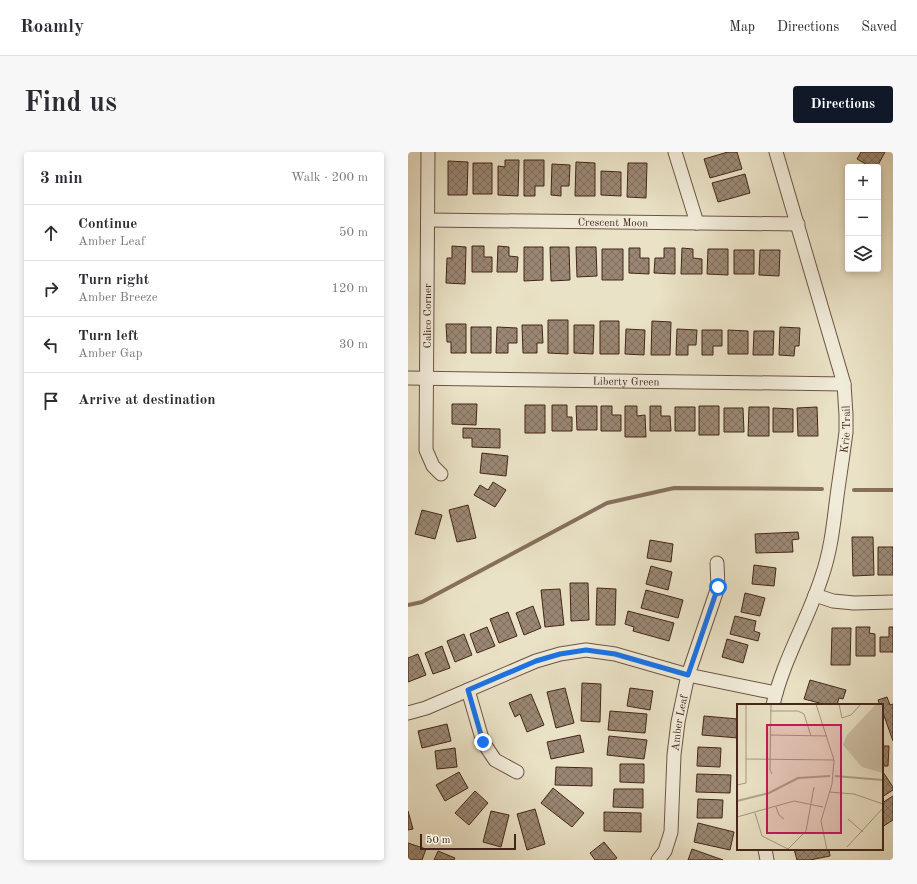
<!DOCTYPE html>
<html lang="en">
<head>
<meta charset="utf-8">
<style>
	:root { --surface:#fff; --page:#f7f7f7; --text:#2b2b33; --muted:#7c7c81; --line:#e1e1e2; --accent:#111827 }
	body { margin:0; font-family:"Old Standard TT",serif; background:var(--page); color:var(--text) }
	.controls { position:absolute; right:12px; top:12px; display:grid; overflow:hidden; border-radius:4px; box-shadow:0 2px 6px #0003 }
	.controls button { width:36px; height:36px; display:grid; place-items:center; padding:0; border:0; border-bottom:1px solid var(--line); background:var(--surface); color:var(--text); font:20px sans-serif }
	.scale { position:absolute; left:12px; bottom:10px; width:96px; box-sizing:border-box; padding-left:4px; border:2px solid #442519; border-top:0; font-size:11px; line-height:14px; white-space:nowrap; color:#442519; -webkit-text-stroke:3px #f1ecda; paint-order:stroke }
	.stop { position:absolute; width:12px; height:12px; margin:-9px; border:3px solid #1a73e8; border-radius:50%; background:#fff }
	.stop.end { background:#1a73e8; border-color:#fff; box-shadow:0 1px 4px #0008 }
	.list { margin:0; padding:0; list-style:none }
	h2 { display:flex; justify-content:space-between; align-items:center; height:52px; margin:0; padding:0 16px; font-size:17px }
	h2 small { font-size:13px; font-weight:400; color:var(--muted) }
	.list li { display:grid; grid-template-columns:26px 1fr auto; gap:12px; align-items:center; box-sizing:border-box; height:56px; padding:0 16px; border-top:1px solid var(--line) }
	.list b { display:block; font-size:15px; white-space:nowrap }
	.list p { margin:0; font-size:13px; white-space:nowrap; color:var(--muted) }
	.list em { font-size:13px; font-style:normal; color:var(--muted) }
	.icon { flex:none; width:22px; height:22px; fill:none; stroke:currentColor; stroke-width:2; stroke-linecap:round; stroke-linejoin:round }
	.map { position:relative; flex:none; width:485px; height:708px; overflow:hidden; border-radius:4px }
	header { display:flex; align-items:center; gap:24px; box-sizing:border-box; height:56px; padding:0 20px; background:var(--surface); border-bottom:1px solid var(--line) }
	header strong { font-size:19px }
	nav { display:flex; gap:22px; margin-inline-start:auto; font-size:14px }
	.intro { display:flex; align-items:center; justify-content:space-between; box-sizing:border-box; height:96px; padding:0 24px }
	h1 { margin:0; font-size:28px }
	.button { padding:10px 18px; border-radius:4px; background:var(--accent); color:#fff; font-size:14px; font-weight:700 }
	main { display:flex; gap:24px; padding:0 24px }
	aside { flex:1; background:var(--surface); border-radius:4px; box-shadow:0 2px 6px #0003 }
	.map>svg:first-child { display:block }
	.lines { fill:none; stroke-linecap:round; stroke-linejoin:round }
	.stream { stroke:#86705d; stroke-width:4 }
	.building { fill:url(#building-cross-hatch); stroke:#442519 }
	.street-casing { stroke:#6e5444; stroke-width:15 }
	.street { stroke:#f1ecda; stroke-width:13 }
	.route { stroke:#1a73e8; stroke-width:5 }
	.labels { text-anchor:middle; stroke-width:3; stroke-linejoin:round; paint-order:stroke }
	.street-label { font-size:11px; fill:#442519; stroke:#f1ecda }
	.inset-river { fill:none; stroke:#b2a28b; stroke-width:2 }
	.inset-road { fill:none; stroke:#a89681; stroke-width:1 }
	.view { fill:#c2185b; fill-opacity:0.15; stroke:#c2185b; stroke-width:2 }
	.inset-edge { fill:none; stroke:#442519; stroke-width:2 }
</style>
</head>
<body>
<header>
<strong>Roamly</strong>
<nav><a>Map</a><a>Directions</a><a>Saved</a></nav>
</header>
<div class="intro"><h1>Find us</h1><a class="button">Directions</a></div>
<main>
<aside>
<h2>3 min<small>Walk · 200 m</small></h2>
<ul class="list">
<li><svg class="icon" aria-label="ahead" viewBox="0 0 24 24"><path d="M12 20V5M6 11l6-6 6 6"/></svg><div><b>Continue</b><p>Amber Leaf</p></div><em>50 m</em></li>
<li><svg class="icon" aria-label="right" viewBox="0 0 24 24"><path d="M7 20v-9h11M14 6l5 5-5 5"/></svg><div><b>Turn right</b><p>Amber Breeze</p></div><em>120 m</em></li>
<li><svg class="icon" aria-label="left" viewBox="0 0 24 24"><path d="M17 20v-9H6M10 6l-5 5 5 5"/></svg><div><b>Turn left</b><p>Amber Gap</p></div><em>30 m</em></li>
<li><svg class="icon" aria-label="arrive" viewBox="0 0 24 24"><path d="M6 21V4h12l-3 4 3 4H6"/></svg><div><b>Arrive at destination</b></div></li>
</ul>
</aside>
<div class="map">
<svg width="485" height="708" viewBox="0 0 485 708">
	<defs>
		<pattern id="building-cross-hatch" width="8" height="8" patternUnits="userSpaceOnUse"><rect width="8" height="8" fill="#9a8773"/><path d="M0 0l8 8M0 8l8-8" fill="none" stroke="#7f6e5e"/></pattern>
	</defs>
	<rect width="100%" height="100%" fill="#eae2c6"/>
	<filter id="stains"><feTurbulence type="fractalNoise" baseFrequency=".005" numOctaves="4"/><feColorMatrix values="0 0 0 0 .2 0 0 0 0 .09 0 0 0 0 .02 0 0 0 .5 -.17"/></filter>
	<radialGradient id="worn" r=".72"><stop offset=".6" stop-color="#630" stop-opacity="0"/><stop offset="1" stop-color="#630" stop-opacity=".3"/></radialGradient>
	<g class="lines">
		<path class="stream" d="M446 338H485
			M0 453 14 450 199 351 266 336 414 337"/>
	</g>
	<path class="building" d="M320 0H329L334 17 302 26 296 7Z
		M453 0H477L469 15H463L449 7Z
		M97 8H111L110 44 90 43V14L97 15Z
		M116 8H136V34H127V44H116Z
		M40 9 60 10 59 43H40Z
		M168 10 187 11V44H167Z
		M65 11H84V42H65Z
		M220 11H239L238 46 219 45Z
		M144 12 162 13 161 34H153V44L143 43Z
		M193 19 213 20V44L193 43Z
		M337 22 342 41 310 50 304 31Z
		M44 94 58 95 57 132 38 131 39 106H44Z
		M64 94H76V105H84V120H64Z
		M90 94 101 95V104L110 105 109 120H89Z
		M116 95H135V128L116 129Z
		M142 95H161L162 128 143 129Z
		M168 95H188L189 124 169 125Z
		M221 96H232V106H241V122L221 121Z
		M256 96H267V122L246 121 247 106H256Z
		M274 96 285 97V106L294 107V122H273Z
		M194 97H215V128H194Z
		M300 97H320V123L299 122Z
		M326 98H346V122H326Z
		M352 98H372L371 124 351 123Z
		M140 168H160V202L140 201Z
		M192 169H211V202H192Z
		M244 169 263 170 262 203H243Z
		M38 172H58V201H43V190H39Z
		M114 173H134L135 191H129V201H115Z
		M166 173H186L185 202 166 201Z
		M63 175H83V201H63Z
		M89 175 109 176V191H100V201H88Z
		M372 175 392 176 391 194H387L386 204 371 203Z
		M218 177 237 178 236 203 217 202Z
		M269 177 289 178 288 193H280V203H268Z
		M294 178H314V194H305V203H294Z
		M320 178 340 179V202H320Z
		M346 179H366L365 203H345Z
		M44 252H69L68 273 44 272Z
		M117 253H137V281H117Z
		M144 253H159V265H164V279H144Z
		M168 254H189V278H169Z
		M193 254H204V263H213V279H193Z
		M217 254H229V264L237 263 238 285H217Z
		M242 254H253V264H262L263 279H242Z
		M291 254H311V283H291Z
		M267 255H287V279H267Z
		M341 255H361V284H340Z
		M409 255 410 284H390L389 256Z
		M316 256H335L336 280H316Z
		M365 256 385 257V280H365Z
		M55 276 92 277V296L64 295V286H55Z
		M74 301 100 304 98 324 72 321Z
		M85 330 98 338 87 355 66 343 72 333 80 338Z
		M60 353 68 386 49 390 41 358Z
		M14 358 34 363 27 387 7 382Z
		M390 380 391 387 384 388 385 400 348 401 347 382Z
		M444 385H465L466 423 445 424Z
		M242 388 265 392 263 410 239 406Z
		M470 395H485V423H470Z
		M346 413 368 416 366 434 344 432Z
		M243 414 264 420 260 438 238 432Z
		M162 431H180L181 468 163 469Z
		M189 436 208 437 207 473H188Z
		M152 437 156 473 137 475 133 438Z
		M238 438 275 448 270 466 233 456Z
		M337 441 357 446 352 464 333 460Z
		M125 454 133 476 116 483 108 461Z
		M220 459 266 471 261 489 225 479 226 475 217 472Z
		M100 460 109 484 91 491 82 467Z
		M327 464 348 469 346 479 352 481 350 489 322 482Z
		M79 475 87 494 69 501 62 482Z
		M448 475H462L461 481 467 482V504H448Z
		M481 475H485V500H472V485H481Z
		M424 476H443L442 513H423Z
		M56 482 64 503 47 510 39 489Z
		M319 487 340 493 335 511 314 505Z
		M34 494 42 516 25 522 17 501Z
		M10 502 18 523 0 530V506Z
		M402 528 438 538 435 547 431 546 429 553H419L396 547Z
		M174 531 193 532 192 570 173 569Z
		M157 536 166 571 148 576 139 540Z
		M222 536 245 539 242 558 219 554Z
		M123 542 136 573 119 580 112 562 107 565 101 551Z
		M479 545 482 553 485 552V589L474 558V553H472L470 548Z
		M202 559 239 562 237 581 200 578Z
		M296 564 330 567V586L294 583Z
		M39 572 43 589 14 596 10 579Z
		M172 583 176 600 143 607 139 590Z
		M201 584 239 588 236 607 199 603Z
		M474 594H481L480 614H474Z
		M290 595 313 596 312 615 289 614Z
		M47 596 49 615 29 617 27 599Z
		M212 612H236V631L212 630Z
		M148 615 184 616V634L147 633Z
		M51 620 60 636 37 649 28 633Z
		M475 620 485 635V638L474 645V621Z
		M289 622 323 623 322 641 288 640Z
		M145 636 176 661 164 675 133 651Z
		M206 637H235V656L205 655Z
		M67 639 80 651 61 673 47 661Z
		M485 644V668L474 675V651Z
		M290 647 315 648 314 666H289Z
		M127 657 137 692 119 698 109 662Z
		M0 659 5 677 0 678Z
		M83 659 101 663 93 695 75 690Z
		M196 660 233 661V680L196 679Z
		M290 671 326 680 322 698 286 690Z
		M196 690 209 706 206 708H187L182 701Z
		M0 691 18 697 14 708H0Z
		M284 697 315 708H280Z
		M386 697H421L422 704 402 708H389Z
		M30 699 47 706 46 708H26Z"/>
	<g class="lines">
		<defs>
			<g id="street">
				<path d="M20 0 18 298 25 314 33 322"/>
				<path d="M267 0 289 71"/>
				<path id="s1" d="M20 68 390 72"/>
				<path id="s2" d="M0 226 436 232"/>
				<path d="M407 443 425 449 446 451 485 450"/>
				<path d="M60 538 75 590 87 608 109 620"/>
				<path id="s3" d="M365 553C375 508 400 468 414 424 422 401 425 377 428 352 431 328 435 304 438 280V263L436 232 368 0"/>
				<path d="M0 561 18 556 128 509 152 502 178 498 207 502 280 523 368 541"/>
				<path d="M357 697 359 708"/>
				<path id="s4" d="M250 708 257 699 263 680 266 603 270 570 280 523 310 435 309 411"/>
			</g>
		</defs>
		<use href="#street" class="street-casing"/>
		<use href="#street" class="street"/>
	</g>
	<g class="lines">
		<path class="route" d="M75 590 60 538 128 509 152 502 178 498 207 502 280 523 310 435"/>
	</g>
	<g class="labels">
		<g class="street-label">
			<text dy="4" stroke="none"><textPath href="#s1" startOffset="185">Crescent Moon</textPath></text>
			<text transform="translate(19 164) rotate(-90)" y="4">Calico Corner</text>
			<text dy="4" stroke="none"><textPath href="#s2" startOffset="218">Liberty Green</textPath></text>
			<text dy="4" stroke="none"><textPath href="#s3" startOffset="287">Krie Trail</textPath></text>
			<text dy="4" stroke="none"><textPath href="#s4" startOffset="141">Amber Leaf</textPath></text>
		</g>
	</g>
	<g transform="translate(329 552)">
		<rect width="146" height="146" fill="#eae2c6"/>
		<path d="M139 0H146V69L125 63 106 41 110 31Z" fill="#cec2a9"/>
		<path class="inset-river" d="M98 72 146 76M0 97 32 89 61 74 93 72"/>
		<path class="inset-road" d="M34 0 33 66 35 70M79 0 97 56 95 80 84 117 90 146M102 0 105 14 114 11 124 0M33 7H61L67 10 74 32M33 31 90 32M9 55 97 56M0 81 9 79V0M92 88 117 90 146 100M39 103 42 111 47 115M18 109 25 132 53 146M0 113 57 97 86 103M111 115 126 128M110 143 146 104M51 145 69 127 77 83"/>
		<path class="view" d="M30 21H104V129H30Z"/>
		<rect width="146" height="146" class="inset-edge"/>
	</g>
	<rect width="100%" height="100%" filter="url(#stains)"/>
	<rect width="100%" height="100%" fill="url(#worn)"/>
</svg>
<div class="controls">
<button>+</button>
<button>−</button>
<button><svg class="icon" aria-label="layers" viewBox="0 0 24 24"><path d="M12 4l9 5-9 5-9-5zM3 14l9 5 9-5"/></svg></button>
</div>
<div class="scale">50 m</div>
<div class="stop" style="left:310px;top:435px"></div>
<div class="stop end" style="left:75px;top:590px"></div>
</div>
</main>
</body>
</html>
